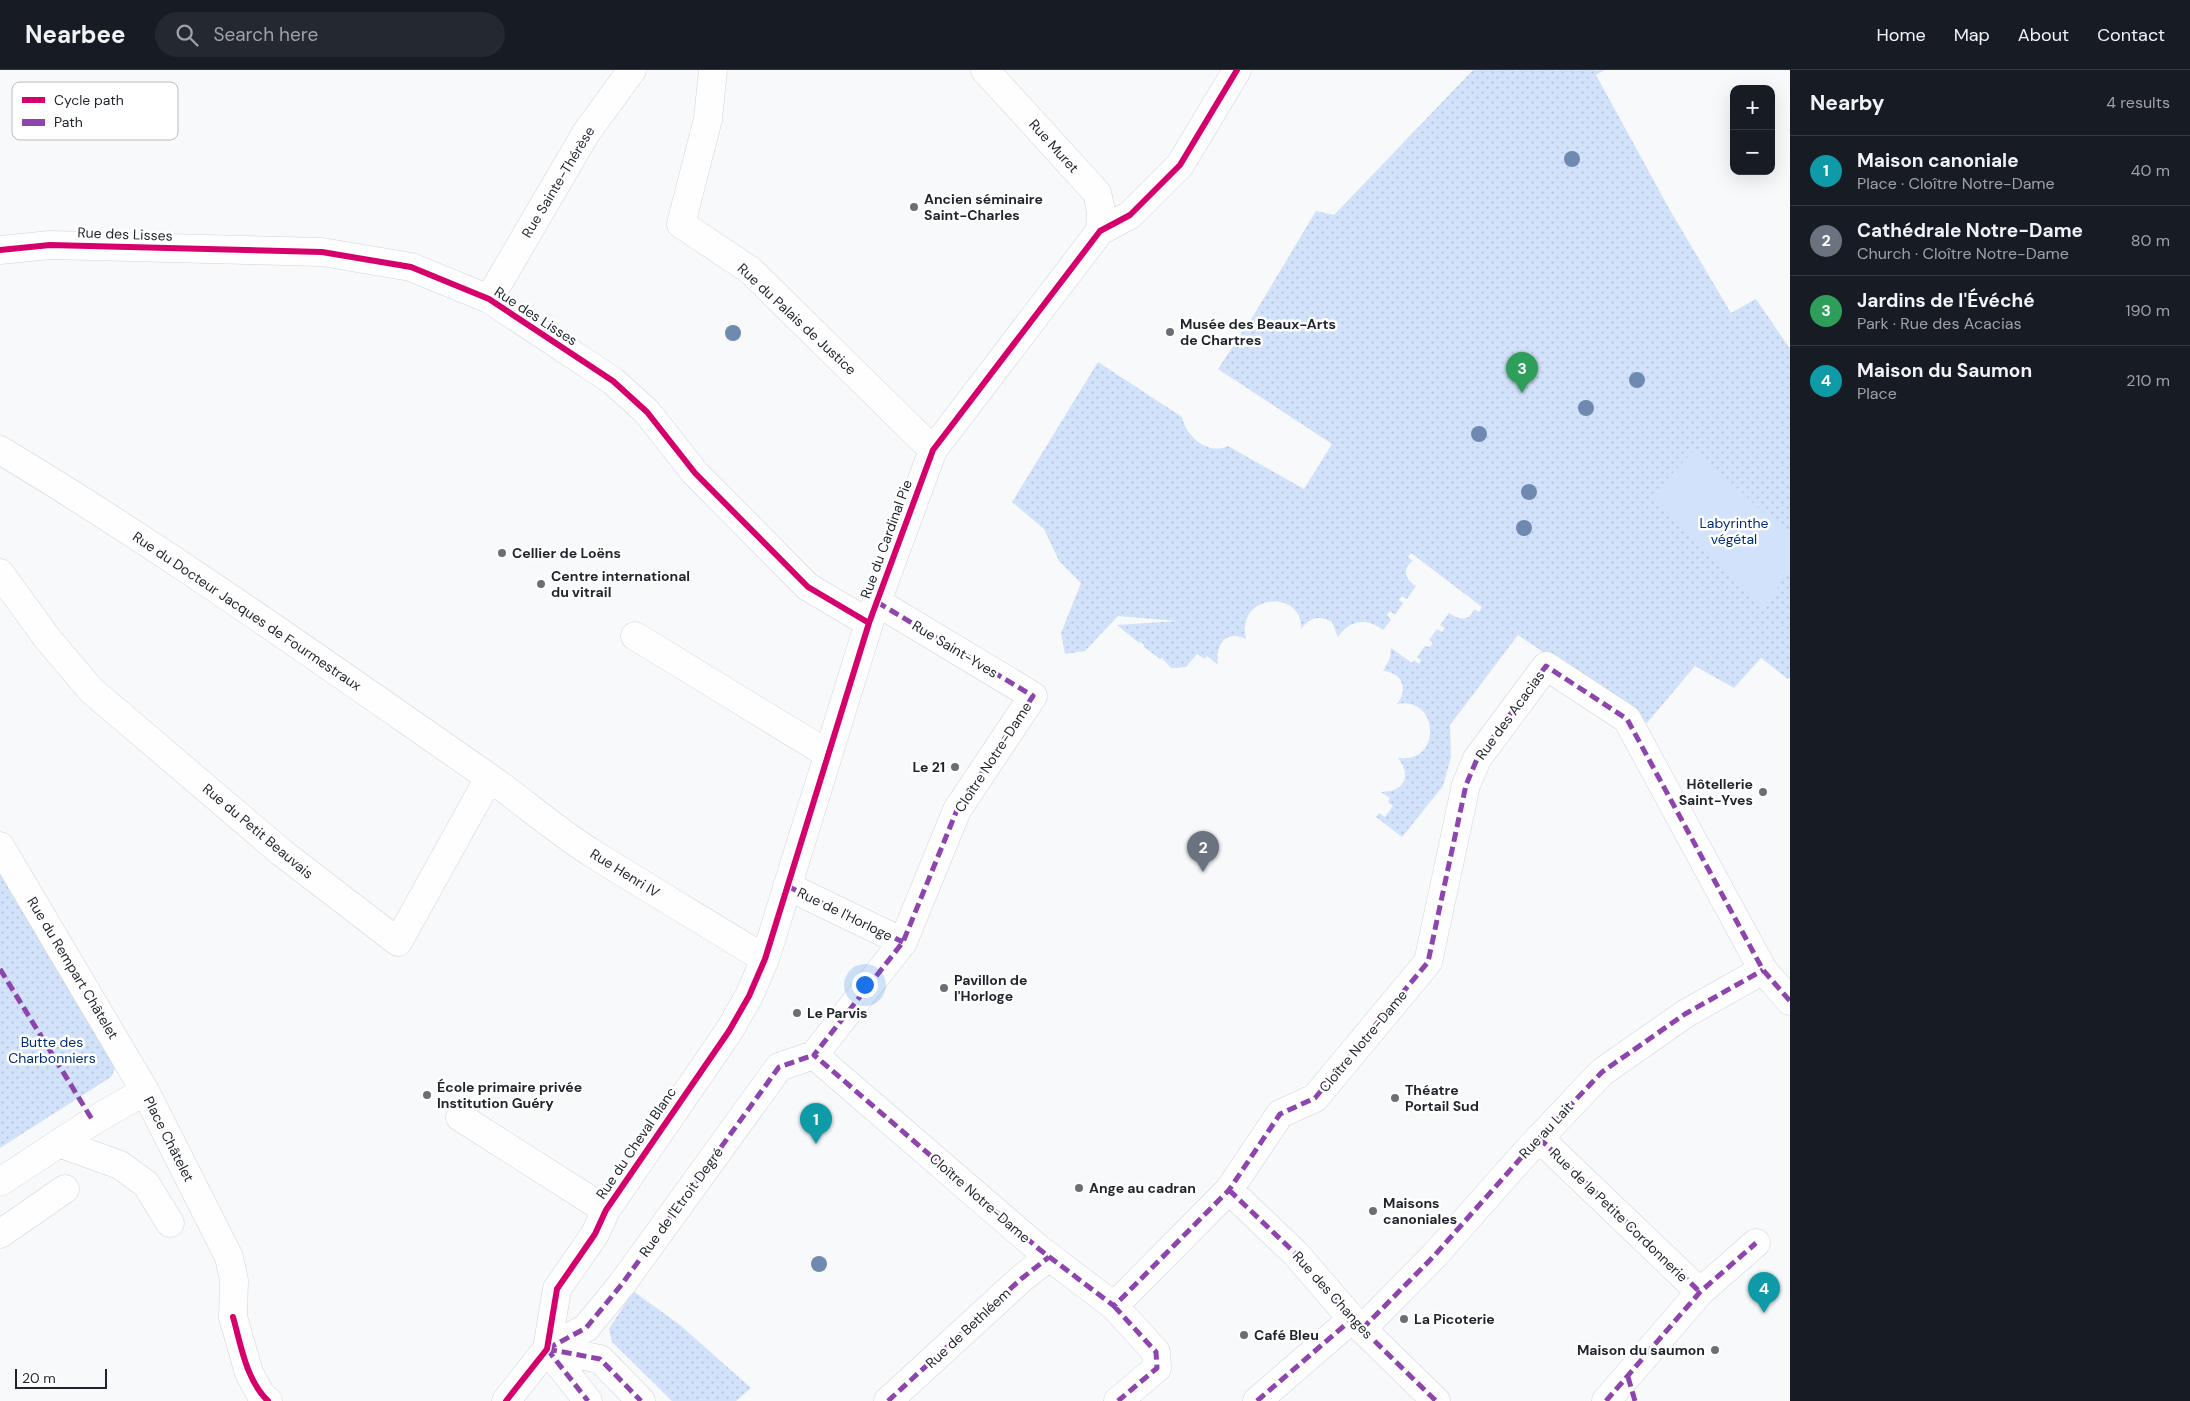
<!DOCTYPE html>
<html lang="en">
<head>
<meta charset="utf-8">
<style>
	:root { --surface:#171b24; --page:#242831; --text:#f1f3f6; --muted:#9ea1a6; --line:#363941; --accent:#d93025 }
	body { margin:0; font-family:"DM Sans",sans-serif; background:var(--page); color:var(--text) }
	.controls { position:absolute; right:15px; top:15px; display:grid; overflow:hidden; border-radius:10px; box-shadow:0 5px 20px #0002 }
	.controls button { width:45px; height:45px; display:grid; place-items:center; padding:0; border:0; border-bottom:1px solid var(--line); background:var(--surface); color:var(--text); font:25px sans-serif }
	.scale { position:absolute; left:15px; bottom:12px; width:92px; box-sizing:border-box; padding-left:5px; border:2px solid #1f242d; border-top:0; font-size:14px; line-height:18px; white-space:nowrap; color:#1f242d; -webkit-text-stroke:4px #fff; paint-order:stroke }
	.you { position:absolute; left:864px; top:914px; width:18px; height:18px; margin:-12px; border:4px solid #fff; border-radius:50%; background:#1a73e8; box-shadow:0 0 0 8px #1a73e833 }
	.badge { display:grid; place-items:center; width:32px; height:32px; border-radius:50%; background:var(--accent); color:#fff; font-size:16px; font-weight:700 }
	.pin { position:absolute; translate:-50% -41px; filter:drop-shadow(0 1px 2px #0008) }
	.pin::after { content:''; position:absolute; top:26px; width:18px; height:15px; background:inherit; clip-path:polygon(0 0,100% 0,50% 100%) }
	.list { margin:0; padding:0; list-style:none }
	h2 { display:flex; justify-content:space-between; align-items:center; height:65px; margin:0; padding:0 20px; font-size:21px }
	h2 small { font-size:16px; font-weight:400; color:var(--muted) }
	.list li { display:grid; grid-template-columns:32px 1fr auto; gap:15px; align-items:center; box-sizing:border-box; height:70px; padding:0 20px; border-top:1px solid var(--line) }
	.list b { display:block; font-size:19px; white-space:nowrap }
	.list p { margin:0; font-size:16px; white-space:nowrap; color:var(--muted) }
	.list em { font-size:16px; font-style:normal; color:var(--muted) }
	.icon { flex:none; width:28px; height:28px; fill:none; stroke:currentColor; stroke-width:2; stroke-linecap:round; stroke-linejoin:round }
	.map { position:relative; flex:none; width:1790px; height:1331px; overflow:hidden }
	header { display:flex; align-items:center; gap:30px; box-sizing:border-box; height:70px; padding:0 25px; background:var(--surface); border-bottom:1px solid var(--line) }
	header strong { font-size:24px }
	nav { display:flex; gap:28px; margin-inline-start:auto; font-size:18px }
	.search { width:350px; height:45px; background:var(--page); display:flex; align-items:center; gap:12px; box-sizing:border-box; padding:0 18px; border-radius:28px; color:var(--muted); font-size:19px }
	main { display:flex }
	aside { flex:1; background:var(--surface) }
	.map>svg:first-child { display:block }
	.grass { fill:url(#grass-dots) }
	.garden { fill:#d2e2fa }
	.lines { fill:none; stroke-linecap:round; stroke-linejoin:round }
	.minor-casing { stroke:#d0d4d9; stroke-width:29 }
	.minor { stroke:#fefefe; stroke-width:28 }
	.quiet { stroke:#8e44ad; stroke-width:5; stroke-dasharray:10 5; stroke-linecap:butt }
	.cycleway-casing { stroke:#fff; stroke-width:9 }
	.cycleway { stroke:#d6006c; stroke-width:6 }
	.tree { fill:#6f89b1 }
	.poi-dot { fill:#6b6f75; stroke:#fff; stroke-width:2 }
	.labels { text-anchor:middle; stroke-width:5; stroke-linejoin:round; paint-order:stroke }
	.street-label { font-size:14px; fill:#1f242d; stroke:#fff }
	.poi-label { font-size:14px; font-weight:bold; fill:#1f242d; stroke:#fff; text-anchor:start }
	.park-label { font-size:14px; fill:#002e75; stroke:#fff }
	.key { fill:#fff; stroke:#bcbdc0; stroke-width:1 }
	.key-label { font-size:14px; fill:#1f242d }
</style>
</head>
<body>
<header>
<strong>Nearbee</strong>
<div class="search"><svg class="icon" aria-label="search" viewBox="0 0 24 24"><circle cx="10" cy="10" r="6"/><path d="M15 15l6 6"/></svg>Search here</div>
<nav><a>Home</a><a>Map</a><a>About</a><a>Contact</a></nav>
</header>
<main>
<div class="map">
<svg width="1790" height="1331" viewBox="0 0 1790 1331">
	<defs>
		<pattern id="grass-dots" width="8" height="8" patternUnits="userSpaceOnUse" patternTransform="scale(1.25)"><rect width="8" height="8" fill="#d2e2fa"/><path d="M2 2h.1M6 6h.1" fill="none" stroke="#b4c2d7" stroke-width="1.8" stroke-linecap="round"/></pattern>
	</defs>
	<rect width="100%" height="100%" fill="#f7f9fb"/>
	<path class="grass" d="M1473 0H1605L1596 5 1671 142 1731 243 1756 229 1790 279V607L1788 609 1761 588 1734 618 1695 596 1647 653 1518 565 1450 655 1451 687 1443 716 1402 767 1376 747 1379 743 1385 747 1393 736 1388 732 1390 728 1381 722C1405 722 1412 706 1398 688 1443 694 1439 625 1397 634 1409 619 1402 602 1383 601L1390 588 1391 578 1412 593 1414 590 1419 594 1421 590 1417 587 1425 576 1430 577 1433 573 1429 570 1437 559 1442 562 1445 558 1440 555 1449 543C1458 549 1469 553 1474 539L1479 542 1482 537 1411 483 1408 487 1413 491C1401 499 1406 510 1416 516L1407 529 1402 526 1399 530 1403 533 1395 545 1390 541 1387 545 1391 550 1383 560C1367 547 1349 550 1338 567L1332 552C1319 545 1310 547 1301 559 1304 519 1235 523 1246 569 1225 559 1215 575 1218 595L1207 586 1205 589 1197 584 1186 597 1171 598 1162 588 1160 589 1144 577V575L1141 572 1139 573 1117 555 1177 551 1118 546 1085 581 1065 584 1061 563 1081 513 1059 491 1044 459 1012 432 1098 292 1182 347C1186 366 1208 386 1228 376L1304 419 1332 374 1218 299 1255 243 1316 141 1334 145Z
		M0 787 114 987 115 998 111 1007 0 1078Z
		M633 1221 680 1255 751 1318 736 1331H672L612 1272 609 1259Z"/>
	<path class="garden" d="M1695 379 1790 467V502L1763 536 1650 428Z"/>
	<g class="lines">
		<defs>
			<path id="minor" d="M713 0 708 49 681 154 750 200 933 380
				M985 0 1097 123 1101 141 1100 161
				M0 180 50 175 322 182 411 197 489 229 613 311 647 342 695 403 808 517 869 553
				M489 229 586 63 632 0
				M0 380C168 481 327 595 487 706 523 731 555 760 592 783 649 819 707 853 765 889
				M0 503 47 568 91 620 281 782 398 872 489 708
				M877 532 1033 626 957 740 903 872 814 985 1039 1179 1114 1236 1229 1120 1280 1044 1315 1028 1428 892 1466 715 1477 689 1546 596 1627 649 1763 900 1790 931
				M635 566 828 684
				M0 776 145 1021
				M787 816 903 872
				M460 1047 606 1140
				M1539 1068 1700 1222
				M59 1073 120 1095 146 1114 170 1153
				M0 1112 93 1051 145 1021 229 1187 234 1210 233 1247 249 1303 261 1325 268 1331
				M1229 1120 1296 1184 1352 1249 1436 1331
				M0 1164 65 1119
				M1114 1236 1156 1282 1157 1298 1118 1331
				M1362 1259 1434 1186 1528 1080 1602 1002 1685 944 1763 900
				M547 1279 557 1219 595 1164 606 1140 729 961 749 926 765 889 869 553 933 380 1100 161 1130 145 1180 95 1237 0
				M547 1279 600 1289 641 1331
				M547 1279 588 1331
				M506 1331 547 1279 586 1258 622 1214 779 997 814 985
				M888 1331 1021 1209 1049 1187
				M1257 1331 1352 1249
				M1606 1331 1700 1222 1756 1173"/>
		</defs>
		<use href="#minor" class="minor-casing"/>
		<use href="#minor" class="minor"/>
		<path class="quiet" d="M877 532 1033 626 957 740 903 872 814 985 1039 1179 1114 1236 1229 1120 1280 1044 1315 1028 1428 892 1466 715 1477 689 1546 596 1627 649 1763 900 1790 931
			M787 816 903 872
			M0 899 93 1051
			M1539 1068 1700 1222
			M1229 1120 1296 1184 1352 1249 1436 1331
			M1114 1236 1156 1282 1157 1298 1118 1331
			M1362 1259 1434 1186 1528 1080 1602 1002 1685 944 1763 900
			M547 1279 586 1258 622 1214 779 997 814 985
			M547 1279 600 1289 641 1331
			M547 1279 588 1331
			M1628 1307 1635 1331
			M888 1331 1021 1209 1049 1187
			M1257 1331 1352 1249
			M1606 1331 1700 1222 1756 1173"/>
		<defs>
			<path id="cycleway" d="M0 180 50 175 322 182 411 197 489 229 613 311 647 342 695 403 808 517 869 553
				M233 1247C241 1275 246 1310 268 1331
				M506 1331 547 1279 557 1219 595 1164 606 1140 729 961 749 926 765 889 869 553 933 380 1100 161 1130 145 1180 95 1237 0"/>
		</defs>
		<use href="#cycleway" class="cycleway-casing"/>
		<use href="#cycleway" class="cycleway"/>
	</g>
	<g class="tree">
		<circle cx="1572" cy="89" r="8"/>
		<circle cx="733" cy="263" r="8"/>
		<circle cx="1637" cy="310" r="8"/>
		<circle cx="1586" cy="338" r="8"/>
		<circle cx="1479" cy="364" r="8"/>
		<circle cx="1529" cy="422" r="8"/>
		<circle cx="1524" cy="458" r="8"/>
		<circle cx="819" cy="1194" r="8"/>
	</g>
	<g class="poi-dot">
		<circle cx="914" cy="137" r="5"/>
		<circle cx="1170" cy="262" r="5"/>
		<circle cx="502" cy="483" r="5"/>
		<circle cx="541" cy="514" r="5"/>
		<circle cx="955" cy="697" r="5"/>
		<circle cx="1763" cy="722" r="5"/>
		<circle cx="944" cy="918" r="5"/>
		<circle cx="797" cy="943" r="5"/>
		<circle cx="427" cy="1025" r="5"/>
		<circle cx="1395" cy="1028" r="5"/>
		<circle cx="1079" cy="1118" r="5"/>
		<circle cx="1373" cy="1141" r="5"/>
		<circle cx="1404" cy="1249" r="5"/>
		<circle cx="1244" cy="1265" r="5"/>
		<circle cx="1715" cy="1280" r="5"/>
	</g>
	<g class="labels">
		<g class="street-label">
			<text transform="translate(1054 76) rotate(48)" y="5">Rue Muret</text>
			<text transform="translate(558 112) rotate(-59)" y="5">Rue Sainte-Thérèse</text>
			<text transform="translate(125 164) rotate(2)" y="5">Rue des Lisses</text>
			<text transform="translate(536 246) rotate(33)" y="5">Rue des Lisses</text>
			<text transform="translate(797 249) rotate(43)" y="5">Rue du Palais de Justice</text>
			<text transform="translate(886 469) rotate(-70)" y="5">Rue du Cardinal Pie</text>
			<text transform="translate(247 541) rotate(34)" y="5">Rue du Docteur Jacques de Fourmestraux</text>
			<text transform="translate(955 579) rotate(31)" y="5">Rue Saint-Yves</text>
			<text transform="translate(1510 645) rotate(-54)" y="5">Rue des Acacias</text>
			<text transform="translate(993 687) rotate(-57)" y="5">Cloître Notre-Dame</text>
			<text transform="translate(258 761) rotate(40)" y="5">Rue du Petit Beauvais</text>
			<text transform="translate(625 803) rotate(32)" y="5">Rue Henri IV</text>
			<text transform="translate(845 844) rotate(26)" y="5">Rue de l'Horloge</text>
			<text transform="translate(73 898) rotate(59)" y="5">Rue du Rempart Châtelet</text>
			<text transform="translate(1363 971) rotate(-50)" y="5">Cloître Notre-Dame</text>
			<text transform="translate(1546 1060) rotate(-47)" y="5">Rue au Lait</text>
			<text transform="translate(169 1069) rotate(63)" y="5">Place Châtelet</text>
			<text transform="translate(636 1073) rotate(-56)" y="5">Rue du Cheval Blanc</text>
			<text transform="translate(980 1128) rotate(41)" y="5">Cloître Notre-Dame</text>
			<text transform="translate(681 1132) rotate(-54)" y="5">Rue de l'Etroit Degré</text>
			<text transform="translate(1619 1145) rotate(44)" y="5">Rue de la Petite Cordonnerie</text>
			<text transform="translate(1333 1225) rotate(48)" y="5">Rue des Changes</text>
			<text transform="translate(968 1258) rotate(-43)" y="5">Rue de Bethléem</text>
		</g>
		<g class="poi-label">
			<text x="924" y="134">Ancien séminaire<tspan x="924" dy="16">Saint-Charles</tspan></text>
			<text x="1180" y="259">Musée des Beaux-Arts<tspan x="1180" dy="16">de Chartres</tspan></text>
			<text x="512" y="488">Cellier de Loëns</text>
			<text x="551" y="511">Centre international<tspan x="551" dy="16">du vitrail</tspan></text>
			<text x="945" y="702" text-anchor="end">Le 21</text>
			<text x="1753" y="719" text-anchor="end">Hôtellerie<tspan x="1753" dy="16">Saint-Yves</tspan></text>
			<text x="954" y="915">Pavillon de<tspan x="954" dy="16">l'Horloge</tspan></text>
			<text x="807" y="948">Le Parvis</text>
			<text x="437" y="1022">École primaire privée<tspan x="437" dy="16">Institution Guéry</tspan></text>
			<text x="1405" y="1025">Théatre<tspan x="1405" dy="16">Portail Sud</tspan></text>
			<text x="1089" y="1123">Ange au cadran</text>
			<text x="1383" y="1138">Maisons<tspan x="1383" dy="16">canoniales</tspan></text>
			<text x="1414" y="1254">La Picoterie</text>
			<text x="1254" y="1270">Café Bleu</text>
			<text x="1705" y="1285" text-anchor="end">Maison du saumon</text>
		</g>
		<g class="park-label">
			<text x="1734" y="458">Labyrinthe<tspan x="1734" dy="16">végétal</tspan></text>
			<text x="52" y="977">Butte des<tspan x="52" dy="16">Charbonniers</tspan></text>
		</g>
	</g>
	<rect x="12" y="12" width="166" height="58" rx="8" class="key"/>
	<rect x="22" y="27" width="23" height="6" fill="#d6006c"/>
	<rect x="22" y="49" width="23" height="7" fill="#8e44ad"/>
	<g class="key-label">
		<text x="54" y="35">Cycle path</text>
		<text x="54" y="57">Path</text>
	</g>
</svg>
<div class="controls">
<button>+</button>
<button>−</button>
</div>
<div class="scale">20 m</div>
<div class="you"></div>
<div class="pin badge" style="left:816px;top:1074px;background:#0f9aa8">1</div>
<div class="pin badge" style="left:1203px;top:802px;background:#6b7280">2</div>
<div class="pin badge" style="left:1522px;top:323px;background:#2e9e5b">3</div>
<div class="pin badge" style="left:1764px;top:1243px;background:#0f9aa8">4</div>
</div>
<aside>
<h2>Nearby<small>4 results</small></h2>
<ul class="list">
<li><span class="badge" style="background:#0f9aa8">1</span><div><b>Maison canoniale</b><p>Place · Cloître Notre-Dame</p></div><em>40 m</em></li>
<li><span class="badge" style="background:#6b7280">2</span><div><b>Cathédrale Notre-Dame</b><p>Church · Cloître Notre-Dame</p></div><em>80 m</em></li>
<li><span class="badge" style="background:#2e9e5b">3</span><div><b>Jardins de l'Évéché</b><p>Park · Rue des Acacias</p></div><em>190 m</em></li>
<li><span class="badge" style="background:#0f9aa8">4</span><div><b>Maison du Saumon</b><p>Place</p></div><em>210 m</em></li>
</ul>
</aside>
</main>
</body>
</html>
